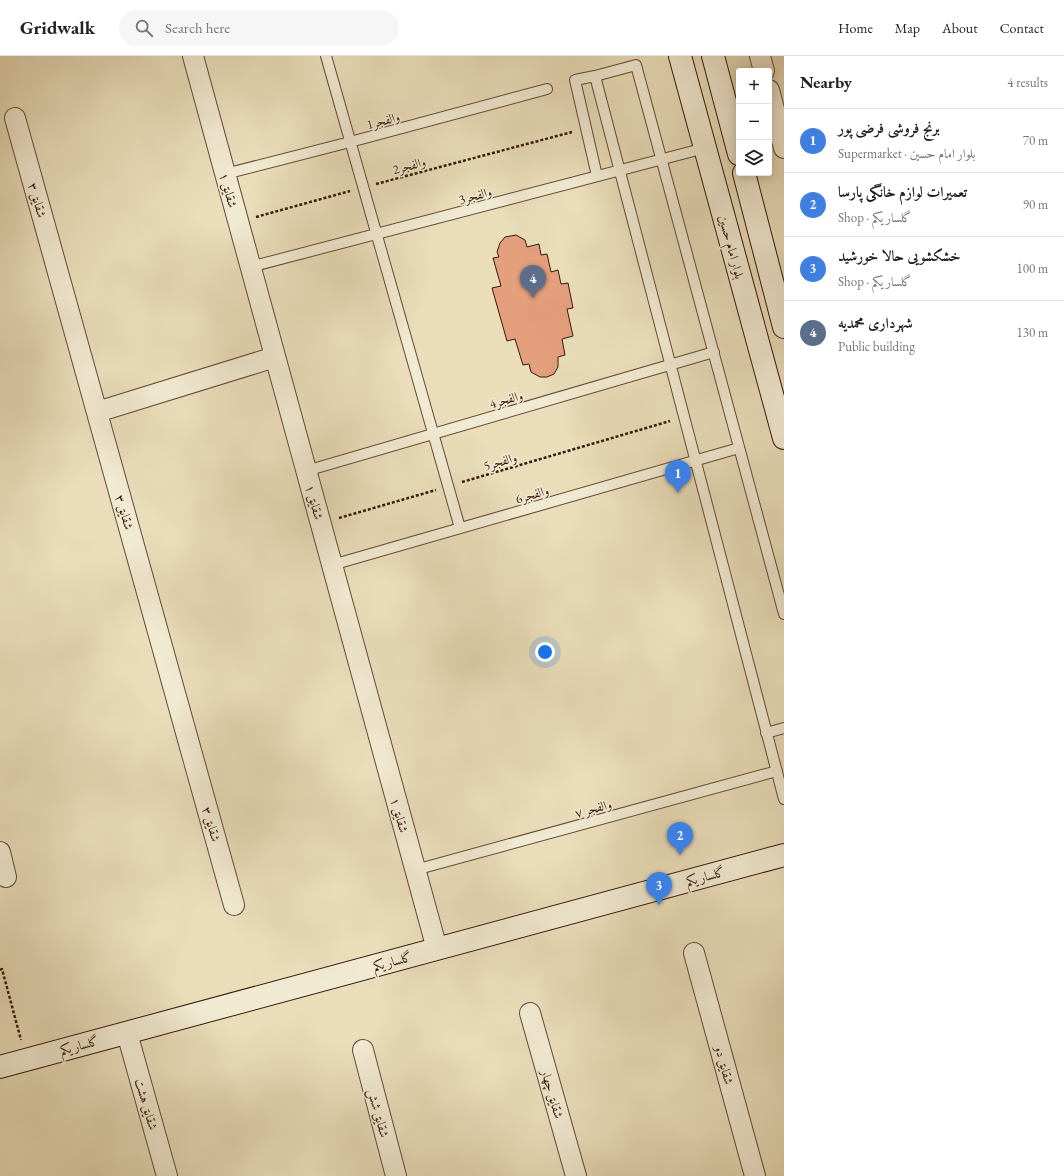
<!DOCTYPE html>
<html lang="en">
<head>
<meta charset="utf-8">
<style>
	:root { --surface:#fff; --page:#f6f6f6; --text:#202124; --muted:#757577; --line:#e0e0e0; --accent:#8f2418 }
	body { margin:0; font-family:"EB Garamond",Amiri,serif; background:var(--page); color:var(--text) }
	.controls { position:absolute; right:12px; top:12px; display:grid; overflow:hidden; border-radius:4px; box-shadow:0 2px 10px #0003 }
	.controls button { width:36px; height:36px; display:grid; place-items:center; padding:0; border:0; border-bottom:1px solid var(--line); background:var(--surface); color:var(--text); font:20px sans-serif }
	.you { position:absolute; left:545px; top:596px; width:14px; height:14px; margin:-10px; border:3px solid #fff; border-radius:50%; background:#1a73e8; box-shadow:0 0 0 6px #1a73e833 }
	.badge { display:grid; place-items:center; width:26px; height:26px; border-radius:50%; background:var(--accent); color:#fff; font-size:13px; font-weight:700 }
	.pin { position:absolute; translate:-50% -33px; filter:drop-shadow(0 1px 2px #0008) }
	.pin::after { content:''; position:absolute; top:21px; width:14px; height:12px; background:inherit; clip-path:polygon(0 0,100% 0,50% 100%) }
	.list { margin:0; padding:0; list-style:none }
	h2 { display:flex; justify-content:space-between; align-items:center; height:52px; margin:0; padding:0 16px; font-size:17px }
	h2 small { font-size:13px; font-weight:400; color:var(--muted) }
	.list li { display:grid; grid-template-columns:26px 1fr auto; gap:12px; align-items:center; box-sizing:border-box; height:64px; padding:0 16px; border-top:1px solid var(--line) }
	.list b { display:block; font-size:15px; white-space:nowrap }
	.list p { margin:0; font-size:13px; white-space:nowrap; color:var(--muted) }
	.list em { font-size:13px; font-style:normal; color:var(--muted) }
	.icon { flex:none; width:22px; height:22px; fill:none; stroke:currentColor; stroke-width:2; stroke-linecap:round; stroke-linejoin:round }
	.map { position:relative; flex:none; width:784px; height:1120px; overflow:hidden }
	header { display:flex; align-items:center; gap:24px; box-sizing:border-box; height:56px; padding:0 20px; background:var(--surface); border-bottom:1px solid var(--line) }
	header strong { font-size:19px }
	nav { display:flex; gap:22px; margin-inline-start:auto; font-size:14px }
	.search { width:280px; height:36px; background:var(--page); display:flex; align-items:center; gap:10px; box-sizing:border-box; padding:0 14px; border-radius:22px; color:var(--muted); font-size:15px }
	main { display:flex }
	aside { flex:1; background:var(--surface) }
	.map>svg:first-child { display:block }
	.building { fill:#e49f7d; stroke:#36180c }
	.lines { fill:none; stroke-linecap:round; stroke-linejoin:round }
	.lane-casing { stroke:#634a38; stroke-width:12 }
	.street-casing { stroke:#634a38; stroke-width:22 }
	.secondary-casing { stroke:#36180c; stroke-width:24 }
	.path { stroke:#36180c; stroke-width:2.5; stroke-dasharray:3 2; stroke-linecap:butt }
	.lane { stroke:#f1ead2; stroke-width:10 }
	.street { stroke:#f1ead2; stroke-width:20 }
	.secondary { stroke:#f1ead2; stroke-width:22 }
	.labels { text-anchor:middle; stroke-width:3; stroke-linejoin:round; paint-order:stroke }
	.street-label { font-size:13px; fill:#36180c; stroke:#f1ead2 }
</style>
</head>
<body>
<header>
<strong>Gridwalk</strong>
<div class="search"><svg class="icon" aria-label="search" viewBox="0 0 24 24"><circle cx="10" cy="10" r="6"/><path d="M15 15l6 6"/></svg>Search here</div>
<nav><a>Home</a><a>Map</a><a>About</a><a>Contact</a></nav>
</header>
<main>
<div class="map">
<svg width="784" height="1120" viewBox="0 0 784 1120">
	<rect width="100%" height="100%" fill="#eadeba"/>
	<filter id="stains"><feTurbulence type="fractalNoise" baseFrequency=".005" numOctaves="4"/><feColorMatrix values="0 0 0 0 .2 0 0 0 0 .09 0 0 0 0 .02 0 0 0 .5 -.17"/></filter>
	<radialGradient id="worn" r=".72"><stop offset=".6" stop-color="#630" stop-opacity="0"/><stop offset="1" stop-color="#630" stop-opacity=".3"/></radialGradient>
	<path class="building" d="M516 179 525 184 527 191 539 188 541 199 547 198 551 216 558 214 561 228 568 227 573 252 567 253 573 280 562 283 565 299 558 301V311L554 318 547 321H540L531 316 529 308 523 309 515 283 507 285 492 232 501 230 493 202 499 201 497 196 500 187 505 181Z"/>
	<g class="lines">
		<defs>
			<path id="lane" d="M326 0 460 472
				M595 20 784 743
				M225 118 350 86 547 33
				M597 120 575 24 595 20 636 9 784 558
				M250 211 705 92
				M306 415 714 296
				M332 509 739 392
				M766 677 784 672
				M415 814 777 715"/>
			<path id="street" d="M193 0 437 893
				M760 0 764 15
				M769 34 784 92
				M15 62 234 849
				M97 356 275 301
				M0 796 6 821
				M694 897 755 1120
				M530 957 576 1120
				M127 977 167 1120
				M363 994 396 1120"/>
			<path id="secondary" d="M680 0 784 382
				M713 0 739 98
				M744 117 784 271
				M0 1011 784 799"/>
		</defs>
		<use href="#lane" class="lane-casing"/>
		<use href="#street" class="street-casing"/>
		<use href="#secondary" class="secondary-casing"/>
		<path class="path" d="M376 128 572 76
			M256 161 350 135
			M462 426 670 365
			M339 462 436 434
			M0 914 2 913 21 984"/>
		<use href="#lane" class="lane"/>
		<use href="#street" class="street"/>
		<use href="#secondary" class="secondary"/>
	</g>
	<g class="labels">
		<g class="street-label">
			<text transform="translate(383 64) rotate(-15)" y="5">والفجر1</text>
			<text transform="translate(409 109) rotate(-15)" y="5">والفجر2</text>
			<text transform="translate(229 134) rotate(75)" y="5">شقایق ۱</text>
			<text transform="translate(475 139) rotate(-15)" y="5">والفجر3</text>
			<text transform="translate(38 144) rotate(74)" y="5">شقایق ۳</text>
			<text transform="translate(732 191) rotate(75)" y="5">بلوار امام حسین</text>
			<text transform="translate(506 343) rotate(-16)" y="5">والفجر4</text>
			<text transform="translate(500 405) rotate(-16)" y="5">والفجر5</text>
			<text transform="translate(532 438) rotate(-16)" y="5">والفجر6</text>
			<text transform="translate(315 446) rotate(75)" y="5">شقایق ۱</text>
			<text transform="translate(125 456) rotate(74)" y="5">شقایق ۳</text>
			<text transform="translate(593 752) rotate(-15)" y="5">والفجر ۷</text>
			<text transform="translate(400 759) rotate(75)" y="5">شقایق ۱</text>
			<text transform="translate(212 768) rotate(74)" y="5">شقایق ۳</text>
			<text transform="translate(705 820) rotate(-15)" y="5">گلسار یکم</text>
			<text transform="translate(392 905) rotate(-15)" y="5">گلسار یکم</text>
			<text transform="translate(79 989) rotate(-15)" y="5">گلسار یکم</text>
			<text transform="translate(725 1009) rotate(75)" y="5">شقایق دو</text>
			<text transform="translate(553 1038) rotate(74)" y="5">شقایق چهار</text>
			<text transform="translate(147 1048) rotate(74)" y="5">شقایق هشت</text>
			<text transform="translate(379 1057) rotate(75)" y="5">شقایق شش</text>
		</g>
	</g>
	<rect width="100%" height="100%" filter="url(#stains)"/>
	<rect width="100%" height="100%" fill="url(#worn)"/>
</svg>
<div class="controls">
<button>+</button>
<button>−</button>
<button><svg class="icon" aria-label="layers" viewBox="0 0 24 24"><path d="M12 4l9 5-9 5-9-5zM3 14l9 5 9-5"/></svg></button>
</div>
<div class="you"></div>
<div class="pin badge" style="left:678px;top:437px;background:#3f7fe0">1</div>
<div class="pin badge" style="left:680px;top:799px;background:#3f7fe0">2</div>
<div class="pin badge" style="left:659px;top:849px;background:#3f7fe0">3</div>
<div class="pin badge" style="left:533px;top:242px;background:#5c6f8a">4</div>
</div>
<aside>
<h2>Nearby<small>4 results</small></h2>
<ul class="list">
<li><span class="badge" style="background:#3f7fe0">1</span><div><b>برنج فروشی فرضی پور</b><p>Supermarket · بلوار امام حسین</p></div><em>70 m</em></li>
<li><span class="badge" style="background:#3f7fe0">2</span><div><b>تعمیرات لوازم خانگی پارسا</b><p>Shop · گلسار یکم</p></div><em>90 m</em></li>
<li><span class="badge" style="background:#3f7fe0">3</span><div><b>خشکشویی حالا خورشید</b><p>Shop · گلسار یکم</p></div><em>100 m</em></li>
<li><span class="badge" style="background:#5c6f8a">4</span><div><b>شهرداری محمدیه</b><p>Public building</p></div><em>130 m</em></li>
</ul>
</aside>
</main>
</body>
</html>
